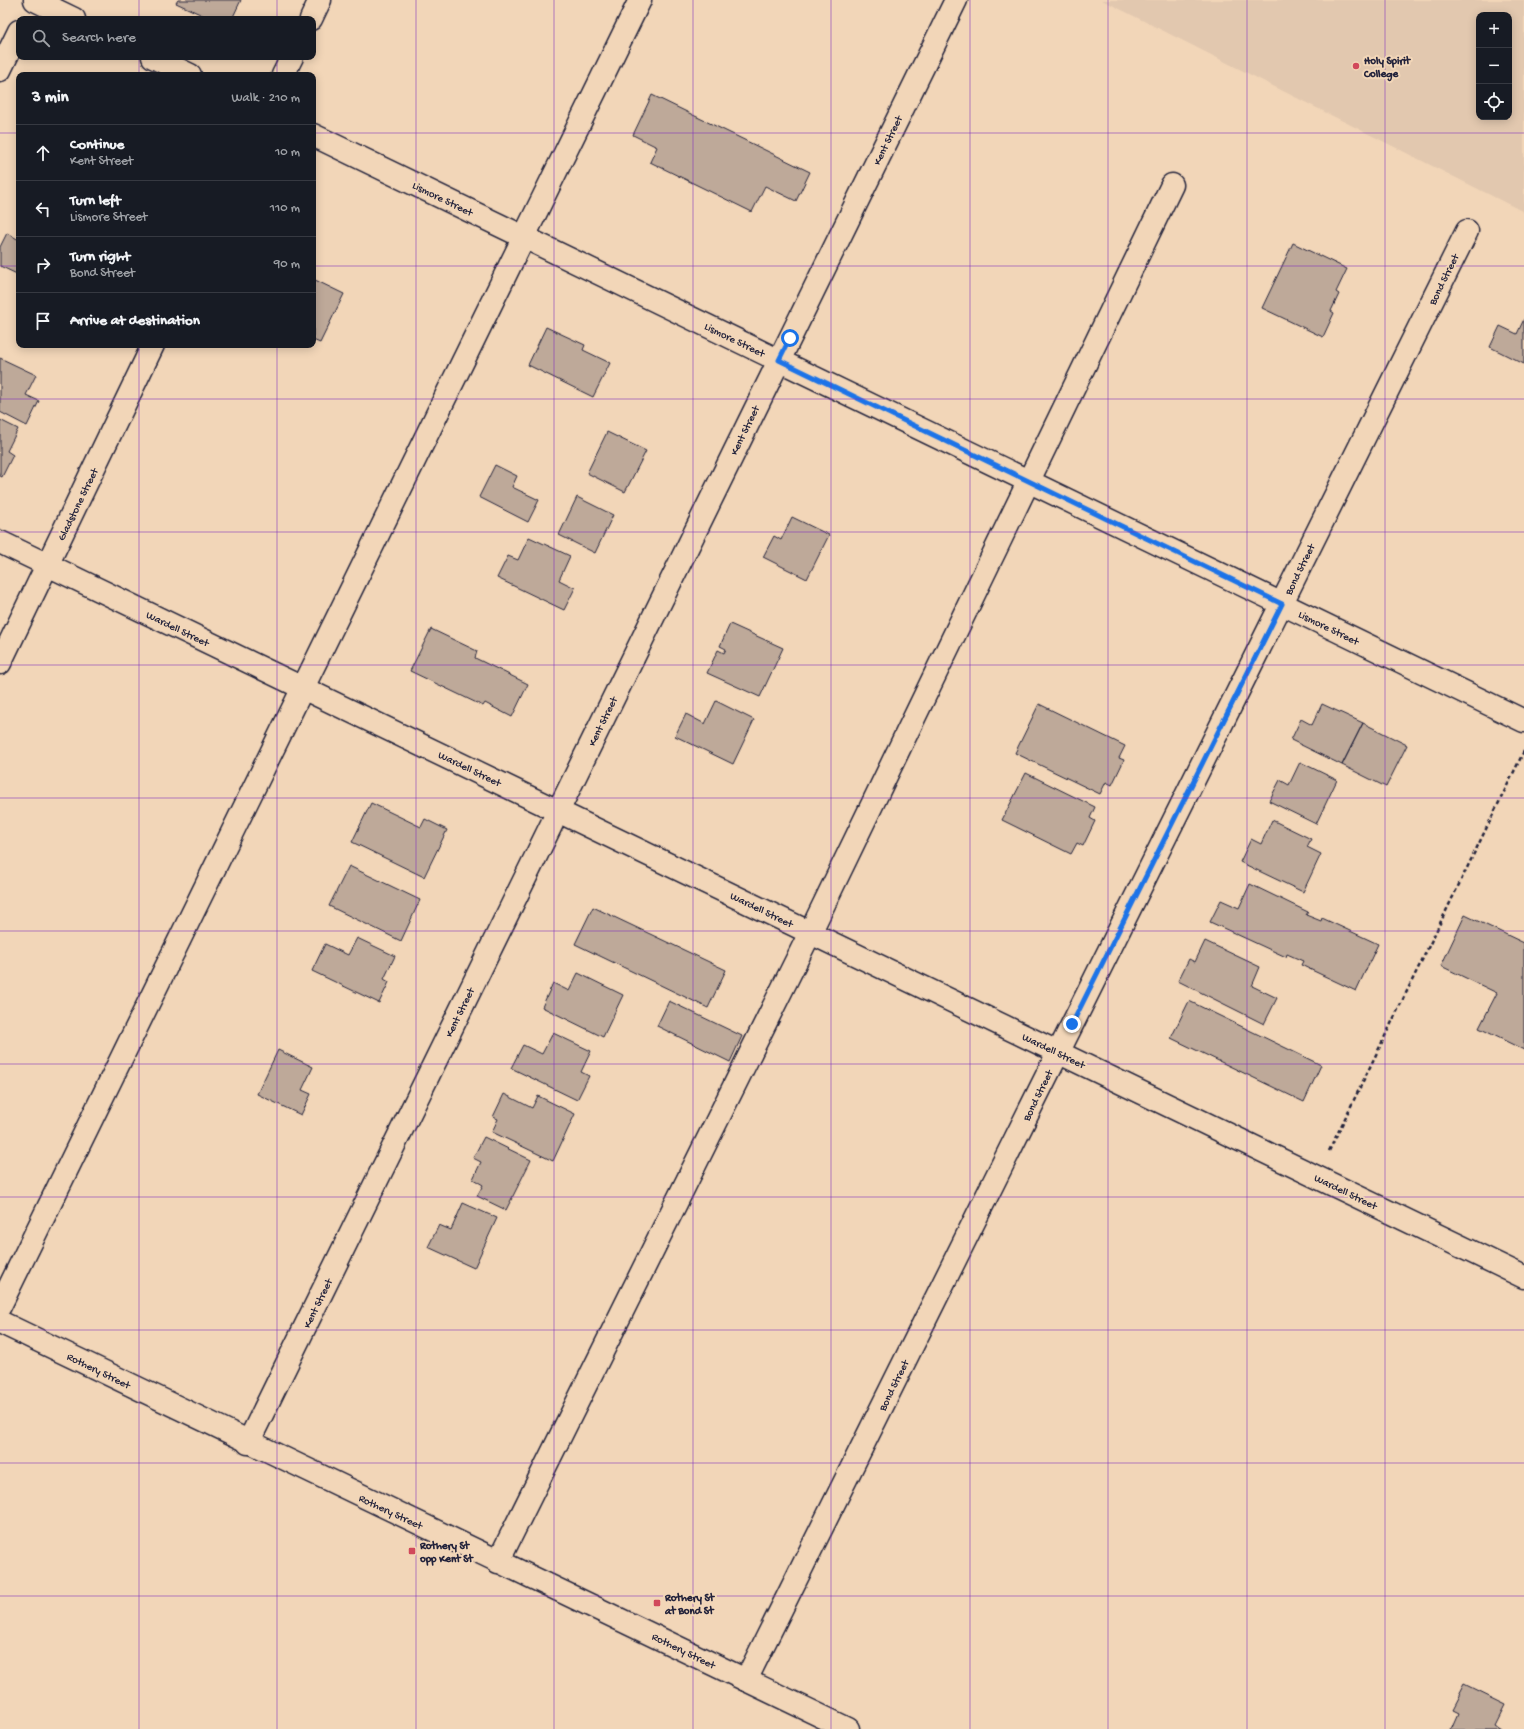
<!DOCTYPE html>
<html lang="en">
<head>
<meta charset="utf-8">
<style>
	:root { --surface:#171b24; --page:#20242c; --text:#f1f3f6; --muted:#9ea1a6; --line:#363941 }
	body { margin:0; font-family:"Gochi Hand",sans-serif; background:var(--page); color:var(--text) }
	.controls { position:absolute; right:12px; top:12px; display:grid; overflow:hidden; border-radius:8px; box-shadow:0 2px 10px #0003 }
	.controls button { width:36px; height:36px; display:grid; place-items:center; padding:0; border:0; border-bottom:1px solid var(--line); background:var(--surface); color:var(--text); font:20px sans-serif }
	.stop { position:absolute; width:12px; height:12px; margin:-9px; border:3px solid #1a73e8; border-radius:50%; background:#fff }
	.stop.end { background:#1a73e8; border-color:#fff; box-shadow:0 1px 4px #0008 }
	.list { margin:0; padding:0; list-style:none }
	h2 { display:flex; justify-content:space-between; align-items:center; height:52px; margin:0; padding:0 16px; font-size:17px }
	h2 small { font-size:13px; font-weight:400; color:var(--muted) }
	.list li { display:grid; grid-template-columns:26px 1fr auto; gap:12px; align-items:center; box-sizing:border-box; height:56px; padding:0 16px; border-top:1px solid var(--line) }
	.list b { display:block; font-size:15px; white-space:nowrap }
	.list p { margin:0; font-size:13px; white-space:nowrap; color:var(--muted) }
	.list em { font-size:13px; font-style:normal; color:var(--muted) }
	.icon { flex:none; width:22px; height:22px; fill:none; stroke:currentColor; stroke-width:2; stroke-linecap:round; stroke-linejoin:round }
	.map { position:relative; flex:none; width:1524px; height:1729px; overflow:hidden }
	.search { position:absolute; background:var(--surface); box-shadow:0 2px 10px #0003; left:16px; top:16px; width:300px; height:44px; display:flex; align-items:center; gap:10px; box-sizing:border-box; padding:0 14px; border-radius:8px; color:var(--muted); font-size:15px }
	.panel { position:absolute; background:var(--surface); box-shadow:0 2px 10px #0003; left:16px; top:72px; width:300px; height:276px; border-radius:8px }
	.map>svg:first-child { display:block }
	.built { fill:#e2c8af; fill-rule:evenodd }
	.building { fill:#bea999; stroke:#22223b }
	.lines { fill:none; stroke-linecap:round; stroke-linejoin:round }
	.minor-casing { stroke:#22223b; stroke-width:25 }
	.major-casing { stroke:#22223b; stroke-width:25 }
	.path { stroke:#22223b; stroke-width:2.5; stroke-dasharray:4 3; stroke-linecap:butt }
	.minor { stroke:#f2d6b8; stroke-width:22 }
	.major { stroke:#f2d6b8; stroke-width:22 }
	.route { stroke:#1a73e8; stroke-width:5 }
	.grid { fill:none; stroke:#7b2cbf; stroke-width:1; stroke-opacity:0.55 }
	.poi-dot { fill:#d1495b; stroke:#f2d6b8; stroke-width:1.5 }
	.labels { text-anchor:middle; stroke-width:4; stroke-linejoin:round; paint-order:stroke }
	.poi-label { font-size:11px; font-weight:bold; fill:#22223b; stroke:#f2d6b8; text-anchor:start }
	.street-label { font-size:11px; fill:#22223b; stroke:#f2d6b8 }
</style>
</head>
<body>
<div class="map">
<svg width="1524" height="1729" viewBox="0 0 1524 1729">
	<rect width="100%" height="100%" fill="#f2d6b8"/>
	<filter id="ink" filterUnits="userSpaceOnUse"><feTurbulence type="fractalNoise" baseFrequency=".025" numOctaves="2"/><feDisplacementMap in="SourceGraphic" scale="8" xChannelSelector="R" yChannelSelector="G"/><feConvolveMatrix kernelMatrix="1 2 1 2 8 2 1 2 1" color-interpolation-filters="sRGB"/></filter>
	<g filter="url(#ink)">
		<path class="built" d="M1102 0H1524V212ZM1479 15H1509V117H1479Z"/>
		<path class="building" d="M178 0H241L232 19H211L176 3Z
			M652 95 810 172 796 201 765 186 752 212 650 162 657 147 633 135Z
			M7 233 19 240V275L0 266V247Z
			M1293 243 1347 269 1336 292 1339 294 1331 311 1334 313 1323 337 1262 308Z
			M313 279 344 294 320 343 313 340Z
			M1524 319V364L1490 347 1500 326 1517 334Z
			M546 327 585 345 583 350 610 363 593 397 528 365Z
			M0 358 36 375 26 395 39 401 27 426 0 412Z
			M0 420 18 429 7 451 13 455 2 477 0 476Z
			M607 432 646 451 625 492 587 473Z
			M495 465 517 476 512 487 539 500 528 522 479 497Z
			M577 497 613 515 595 553 559 535Z
			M792 517 829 535 807 579 763 557 774 536 781 540Z
			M529 537 570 556 559 580 575 588 564 610 497 578 508 556 518 560Z
			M730 624 783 648 760 697 707 673 718 650 724 653 726 649 720 646Z
			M431 629 477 651 475 658 528 684 512 717 485 703 483 706 410 671Z
			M716 701 754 720 733 764 675 736 686 714 705 724Z
			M1039 704 1125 746 1119 758 1124 760 1112 785 1106 782 1100 794 1015 753Z
			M1322 704 1363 723 1342 765 1291 740 1301 719 1312 725Z
			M1363 723 1407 745 1386 787 1342 765Z
			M1300 762 1337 780 1316 824 1269 801 1280 780 1289 785Z
			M1026 773 1095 807 1090 818 1095 821 1083 846 1077 843 1071 854 1002 820Z
			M371 803 421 827 425 819 447 830 424 877 352 842Z
			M1272 820 1311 839 1307 847 1321 854 1303 892 1240 862 1251 839 1261 844Z
			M349 866 420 900 401 941 329 906Z
			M1250 884 1308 912 1306 915 1321 921 1322 918 1378 944 1356 991 1301 965 1303 961 1287 954 1286 957 1210 922 1221 900 1239 908Z
			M593 907 726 970 708 1008 575 944Z
			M1465 915 1524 943V1050L1479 1028 1497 993 1441 966Z
			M357 938 395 956 384 979 389 982 379 1003 312 971 325 944 348 955Z
			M1205 941 1260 967 1252 986 1277 998 1264 1024 1178 981 1189 959 1195 962Z
			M578 973 623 995 603 1037 542 1007 553 983 569 991Z
			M669 1001 742 1036 730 1062 657 1026Z
			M1189 1001 1321 1065 1304 1102 1171 1038Z
			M553 1033 591 1051 581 1072 589 1076 577 1100 511 1068 523 1045 542 1054Z
			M278 1050 313 1067 302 1090 311 1094 301 1115 257 1094Z
			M504 1094 532 1108 538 1096 575 1114 553 1161 492 1132 498 1119 493 1117Z
			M484 1137 531 1160 506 1210 477 1196 483 1185 473 1179 481 1162 473 1158Z
			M463 1203 497 1218 474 1268 428 1247 439 1225 451 1230Z
			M1465 1685 1506 1705 1496 1725 1502 1729H1451L1458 1713 1452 1710Z"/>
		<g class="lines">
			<defs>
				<path id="minor" d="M35 0 74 19
					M311 19 320 0
					M153 57 190 75
					M0 70 19 31
					M283 75 292 57
					M313 135 1524 721
					M0 542 1524 1277
					M0 663 153 345
					M0 1306 640 0
					M248 1443 956 0
					M498 1562 810 933 1172 185
					M746 1680 1467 231"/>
				<path id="major" d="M0 1322 848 1729"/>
			</defs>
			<use href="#minor" class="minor-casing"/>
			<use href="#major" class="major-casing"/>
			<path class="path" d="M1329 1151 1524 751"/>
			<use href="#minor" class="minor"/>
			<use href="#major" class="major"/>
		</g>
	</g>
	<g class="lines" filter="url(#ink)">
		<path class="route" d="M790 338 779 360 1282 604 1072 1024"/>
	</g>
	<path class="grid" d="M139 0V19M277 0V19M416 0V1729M554 0V1729M693 0V1729M831 0V1729M970 0V1729M1108 0V1729M1247 0V1729M1385 0V1729M139 57V75M277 57V75M0 133H19M313 133H1524M0 266H19M313 266H1524M139 345V1729M277 345V1729M0 399H1524M0 532H1524M0 665H1524M0 798H1524M0 931H1524M0 1064H1524M0 1197H1524M0 1330H1524M0 1463H1524M0 1596H1524"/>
	<g class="poi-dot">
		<circle cx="1356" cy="66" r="4"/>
		<rect x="408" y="1547" width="8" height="8" rx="2"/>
		<rect x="653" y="1599" width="8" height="8" rx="2"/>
	</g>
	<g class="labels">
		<g class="poi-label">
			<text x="1364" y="64">Holy Spirit<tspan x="1364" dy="13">College</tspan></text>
			<text x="420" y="1549">Rothery St<tspan x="420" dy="13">opp Kent St</tspan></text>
			<text x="665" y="1601">Rothery St<tspan x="665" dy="13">at Bond St</tspan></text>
		</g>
		<g class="street-label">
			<text transform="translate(887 140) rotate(-64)" y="4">Kent Street</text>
			<text transform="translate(443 198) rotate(26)" y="4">Lismore Street</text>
			<text transform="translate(1443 279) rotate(-64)" y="4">Bond Street</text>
			<text transform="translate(735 339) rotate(26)" y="4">Lismore Street</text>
			<text transform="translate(744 430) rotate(-64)" y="4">Kent Street</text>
			<text transform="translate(77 504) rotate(-64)" y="4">Gladstone Street</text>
			<text transform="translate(1299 569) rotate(-64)" y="4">Bond Street</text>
			<text transform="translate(1329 627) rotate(26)" y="4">Lismore Street</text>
			<text transform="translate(178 628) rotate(26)" y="4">Wardell Street</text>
			<text transform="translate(602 721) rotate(-64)" y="4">Kent Street</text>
			<text transform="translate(470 768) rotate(26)" y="4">Wardell Street</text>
			<text transform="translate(762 909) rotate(26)" y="4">Wardell Street</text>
			<text transform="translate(459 1012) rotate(-64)" y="4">Kent Street</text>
			<text transform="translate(1054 1050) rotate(26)" y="4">Wardell Street</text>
			<text transform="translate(1037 1095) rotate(-64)" y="4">Bond Street</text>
			<text transform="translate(1346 1191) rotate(26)" y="4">Wardell Street</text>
			<text transform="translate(317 1303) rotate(-64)" y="4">Kent Street</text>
			<text transform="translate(99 1370) rotate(26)" y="4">Rothery Street</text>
			<text transform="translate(893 1385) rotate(-64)" y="4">Bond Street</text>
			<text transform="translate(391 1511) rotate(25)" y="4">Rothery Street</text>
			<text transform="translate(684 1650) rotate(26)" y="4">Rothery Street</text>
		</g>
	</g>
</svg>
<div class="controls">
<button>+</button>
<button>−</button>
<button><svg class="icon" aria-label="locate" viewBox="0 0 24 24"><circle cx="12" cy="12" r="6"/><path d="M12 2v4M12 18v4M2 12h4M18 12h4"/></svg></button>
</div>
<div class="stop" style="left:790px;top:338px"></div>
<div class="stop end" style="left:1072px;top:1024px"></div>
<div class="search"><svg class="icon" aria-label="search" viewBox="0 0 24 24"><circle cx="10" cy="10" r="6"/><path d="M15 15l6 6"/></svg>Search here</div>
<section class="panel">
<h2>3 min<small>Walk · 210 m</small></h2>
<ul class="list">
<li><svg class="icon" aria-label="ahead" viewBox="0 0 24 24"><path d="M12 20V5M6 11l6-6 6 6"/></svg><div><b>Continue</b><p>Kent Street</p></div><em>10 m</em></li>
<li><svg class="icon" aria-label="left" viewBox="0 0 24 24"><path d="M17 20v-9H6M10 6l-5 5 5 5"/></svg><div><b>Turn left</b><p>Lismore Street</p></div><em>110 m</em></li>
<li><svg class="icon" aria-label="right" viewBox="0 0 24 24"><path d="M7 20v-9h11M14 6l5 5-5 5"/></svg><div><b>Turn right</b><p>Bond Street</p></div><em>90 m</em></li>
<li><svg class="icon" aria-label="arrive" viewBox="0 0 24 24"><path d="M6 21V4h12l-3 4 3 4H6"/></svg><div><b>Arrive at destination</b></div></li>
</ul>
</section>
</div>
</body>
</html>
